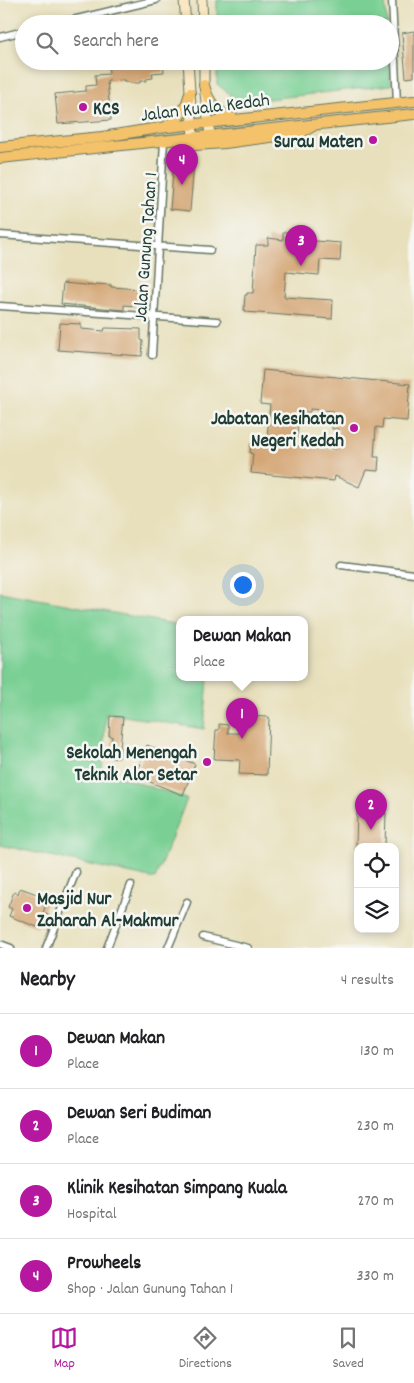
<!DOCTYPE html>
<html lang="en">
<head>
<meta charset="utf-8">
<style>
	:root { --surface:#fff; --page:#f2f2f2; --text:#202124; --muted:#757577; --line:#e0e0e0; --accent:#b5179e }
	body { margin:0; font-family:Dekko,sans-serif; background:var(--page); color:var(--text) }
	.controls { position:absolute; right:15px; bottom:15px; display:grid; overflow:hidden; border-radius:10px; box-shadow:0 2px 8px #0003 }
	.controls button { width:45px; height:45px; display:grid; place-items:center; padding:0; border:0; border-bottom:1px solid var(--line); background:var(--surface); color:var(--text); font:25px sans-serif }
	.you { position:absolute; left:242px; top:584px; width:18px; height:18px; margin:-12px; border:4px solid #fff; border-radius:50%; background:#1a73e8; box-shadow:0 0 0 8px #1a73e833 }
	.badge { display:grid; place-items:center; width:32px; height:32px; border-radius:50%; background:var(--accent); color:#fff; font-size:16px; font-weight:700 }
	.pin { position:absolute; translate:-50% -41px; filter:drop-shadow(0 1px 2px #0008) }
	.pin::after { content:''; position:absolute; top:26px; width:18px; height:15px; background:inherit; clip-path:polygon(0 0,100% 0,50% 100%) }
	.popup { position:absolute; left:176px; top:616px; width:132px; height:65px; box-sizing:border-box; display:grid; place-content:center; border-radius:10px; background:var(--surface); filter:drop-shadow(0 1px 4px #0005); font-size:16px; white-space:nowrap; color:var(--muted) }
	.popup b { font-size:19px; color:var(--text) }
	.popup::after { content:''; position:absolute; left:50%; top:100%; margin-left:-10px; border:10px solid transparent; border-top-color:var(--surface) }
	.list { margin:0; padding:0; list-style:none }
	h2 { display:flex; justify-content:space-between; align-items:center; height:65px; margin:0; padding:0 20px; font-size:21px }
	h2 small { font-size:16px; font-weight:400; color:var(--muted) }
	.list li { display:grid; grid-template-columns:32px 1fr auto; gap:15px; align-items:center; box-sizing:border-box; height:75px; padding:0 20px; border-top:1px solid var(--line) }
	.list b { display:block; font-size:19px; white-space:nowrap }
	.list p { margin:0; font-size:16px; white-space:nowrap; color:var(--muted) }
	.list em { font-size:16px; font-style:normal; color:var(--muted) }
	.icon { flex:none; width:28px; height:28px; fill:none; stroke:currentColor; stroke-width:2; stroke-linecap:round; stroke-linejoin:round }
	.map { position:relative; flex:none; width:414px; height:948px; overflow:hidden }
	.search { position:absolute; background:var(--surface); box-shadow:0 2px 8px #0003; left:15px; right:15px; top:15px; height:55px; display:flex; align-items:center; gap:12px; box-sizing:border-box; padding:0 18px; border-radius:28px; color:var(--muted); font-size:19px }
	.sheet { height:365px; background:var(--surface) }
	nav { display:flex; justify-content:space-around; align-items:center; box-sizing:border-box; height:70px; border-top:1px solid var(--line); background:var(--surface); font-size:14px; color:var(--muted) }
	nav a { display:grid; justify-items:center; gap:2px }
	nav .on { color:var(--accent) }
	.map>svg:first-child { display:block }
	.green { fill:#7ad094; stroke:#4c8664 }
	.building { fill:#d4a675; fill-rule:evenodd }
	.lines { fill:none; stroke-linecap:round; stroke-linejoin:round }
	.minor-casing { stroke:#657664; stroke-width:9 }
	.secondary-casing { stroke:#657664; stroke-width:11 }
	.primary-casing { stroke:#657664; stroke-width:12 }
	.minor { stroke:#fff; stroke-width:6 }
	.secondary { stroke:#fae7c3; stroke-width:9 }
	.primary { stroke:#f3c26a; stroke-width:10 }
	.poi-dot { fill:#b5179e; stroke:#f6f6f2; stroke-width:2 }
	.labels { text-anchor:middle; stroke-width:5; stroke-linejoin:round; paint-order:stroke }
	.street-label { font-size:19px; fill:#1f3d34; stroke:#f6f6f2 }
	.poi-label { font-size:19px; font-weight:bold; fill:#1f3d34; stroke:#f6f6f2; text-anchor:end }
</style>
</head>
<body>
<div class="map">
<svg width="414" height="948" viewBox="0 0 414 948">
	<rect width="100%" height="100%" fill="#f6f6f2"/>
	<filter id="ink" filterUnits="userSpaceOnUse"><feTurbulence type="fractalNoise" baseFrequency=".02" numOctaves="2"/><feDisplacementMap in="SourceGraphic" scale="10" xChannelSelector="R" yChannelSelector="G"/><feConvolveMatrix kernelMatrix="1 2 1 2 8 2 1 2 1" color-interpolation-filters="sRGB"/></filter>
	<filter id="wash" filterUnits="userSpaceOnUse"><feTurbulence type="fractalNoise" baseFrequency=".0096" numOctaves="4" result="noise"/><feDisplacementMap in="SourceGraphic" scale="20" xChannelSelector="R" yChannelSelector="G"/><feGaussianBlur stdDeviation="1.12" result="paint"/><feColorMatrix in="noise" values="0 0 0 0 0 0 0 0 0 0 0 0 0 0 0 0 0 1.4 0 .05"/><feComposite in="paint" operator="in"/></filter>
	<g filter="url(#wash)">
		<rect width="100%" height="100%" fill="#e8e0bc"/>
		<path class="green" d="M217 0H385L387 24H217Z
			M217 61H389L391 85 251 101 233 97 217 84Z
			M0 592 179 625 180 678H208L204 729 106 713 102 771 187 799 155 879 0 845Z"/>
		<g id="blocks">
			<path class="building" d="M414 31V77L406 78 402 33Z
				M108 61H163L164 72 152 73 153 78 146 79V81H140V83H130V82H124V80L107 81 111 120 58 124 55 94 86 91V86L96 85 95 75 109 74Z
				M174 161 194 163 190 211 170 209Z
				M283 232H292V239L341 243 340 261 320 260 319 275 286 272 284 297 333 300 332 319 246 312V310H244L245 295H247V293H253L256 245H268V238L283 240Z
				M63 283 95 286V284L111 285V287L140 289V294L145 295 144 307 124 305V310L61 304Z
				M60 323 81 324V329L104 331 105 328 141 329V340L143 341 142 356 58 350Z
				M263 370 410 384 407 421 383 419 382 428 376 427 374 457H379L378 471 366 470 359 487 335 476 334 481 251 473 253 454 250 453 251 443 262 444 263 437H267L270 405 260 404ZM310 409 333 411 332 429H338L336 449 296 446 299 414 305 415V412H310Z
				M110 716 123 717 119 758H111L112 736H109Z
				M242 716 269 717 267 775 239 774 240 760 214 759 216 730H219V724L228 725V733H241Z
				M147 745 195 764 183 795 135 776Z
				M361 809 383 810 382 813H386L385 847H356L357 812H361Z
				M20 888 48 898 43 913 50 916 45 927 38 924 37 927 9 916 12 909 8 907 14 892 18 894Z"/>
		</g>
	</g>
	<g filter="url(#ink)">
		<use href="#blocks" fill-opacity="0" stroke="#657664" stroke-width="1"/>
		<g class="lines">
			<defs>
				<path id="minor" d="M392 0 397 103
					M56 24 156 0
					M0 37 24 31
					M0 235 210 250
					M0 306 217 321
					M152 355 164 141
					M341 565 414 574
					M203 937 248 948
					M0 944 11 948
					M46 948 76 872
					M107 948 131 885
					M168 948 187 902"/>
				<path id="secondary" d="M184 0 186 24
					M202 0 203 24
					M188 61 193 137
					M204 61V85L210 135"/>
				<path id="primary" d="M204 85C208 102 217 113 233 118
					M168 125C181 118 186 108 190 93
					M180 143 195 145 225 143 300 133 313 126
					M0 147 102 137 159 128 414 101
					M0 158 414 114"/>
			</defs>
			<use href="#minor" class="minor-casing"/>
			<use href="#secondary" class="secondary-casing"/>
			<use href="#primary" class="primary-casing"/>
			<use href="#minor" class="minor"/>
			<use href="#secondary" class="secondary"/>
			<use href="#primary" class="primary"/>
		</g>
	</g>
	<g class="poi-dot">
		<circle cx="83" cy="107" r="5"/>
		<circle cx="373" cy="140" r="5"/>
		<circle cx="354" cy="428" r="5"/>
		<circle cx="207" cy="762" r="5"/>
		<circle cx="27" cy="908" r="5"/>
	</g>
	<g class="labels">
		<g class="street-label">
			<text transform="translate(205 106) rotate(-7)" y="7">Jalan Kuala Kedah</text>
			<text transform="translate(144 247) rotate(-86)" y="7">Jalan Gunung Tahan 1</text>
		</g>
		<g class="poi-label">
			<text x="93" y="114" text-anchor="start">KCS</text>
			<text x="363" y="147">Surau Maten</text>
			<text x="344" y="424">Jabatan Kesihatan<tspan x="344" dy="22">Negeri Kedah</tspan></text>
			<text x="197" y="758">Sekolah Menengah<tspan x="197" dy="22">Teknik Alor Setar</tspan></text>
			<text x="37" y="904" text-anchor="start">Masjid Nur<tspan x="37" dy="22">Zaharah Al-Makmur</tspan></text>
		</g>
	</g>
</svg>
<div class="controls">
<button><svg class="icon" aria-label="locate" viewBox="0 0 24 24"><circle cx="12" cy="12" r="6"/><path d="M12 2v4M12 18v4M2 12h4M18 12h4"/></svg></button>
<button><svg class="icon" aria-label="layers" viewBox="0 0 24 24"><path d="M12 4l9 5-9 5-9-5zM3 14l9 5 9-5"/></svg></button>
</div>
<div class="you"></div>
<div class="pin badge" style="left:242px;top:739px">1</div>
<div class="popup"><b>Dewan Makan</b>Place</div>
<div class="pin badge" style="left:371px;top:830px">2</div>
<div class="pin badge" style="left:301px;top:266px">3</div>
<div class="pin badge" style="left:182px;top:185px">4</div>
<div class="search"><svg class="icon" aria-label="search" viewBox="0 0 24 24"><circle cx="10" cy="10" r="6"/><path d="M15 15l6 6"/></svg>Search here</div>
</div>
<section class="sheet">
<h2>Nearby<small>4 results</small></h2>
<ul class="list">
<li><span class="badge">1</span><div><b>Dewan Makan</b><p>Place</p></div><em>130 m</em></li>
<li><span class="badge">2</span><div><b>Dewan Seri Budiman</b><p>Place</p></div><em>230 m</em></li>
<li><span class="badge">3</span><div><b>Klinik Kesihatan Simpang Kuala</b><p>Hospital</p></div><em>270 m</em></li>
<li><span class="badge">4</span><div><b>Prowheels</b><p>Shop · Jalan Gunung Tahan 1</p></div><em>330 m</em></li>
</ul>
</section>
<nav>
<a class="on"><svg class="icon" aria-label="map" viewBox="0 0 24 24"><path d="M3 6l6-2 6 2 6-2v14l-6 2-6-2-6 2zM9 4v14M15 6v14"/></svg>Map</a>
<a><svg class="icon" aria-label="directions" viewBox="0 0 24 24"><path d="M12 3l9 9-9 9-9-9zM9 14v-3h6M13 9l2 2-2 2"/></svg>Directions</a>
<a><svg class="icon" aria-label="saved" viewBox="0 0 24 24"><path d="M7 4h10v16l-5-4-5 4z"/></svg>Saved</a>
</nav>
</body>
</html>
